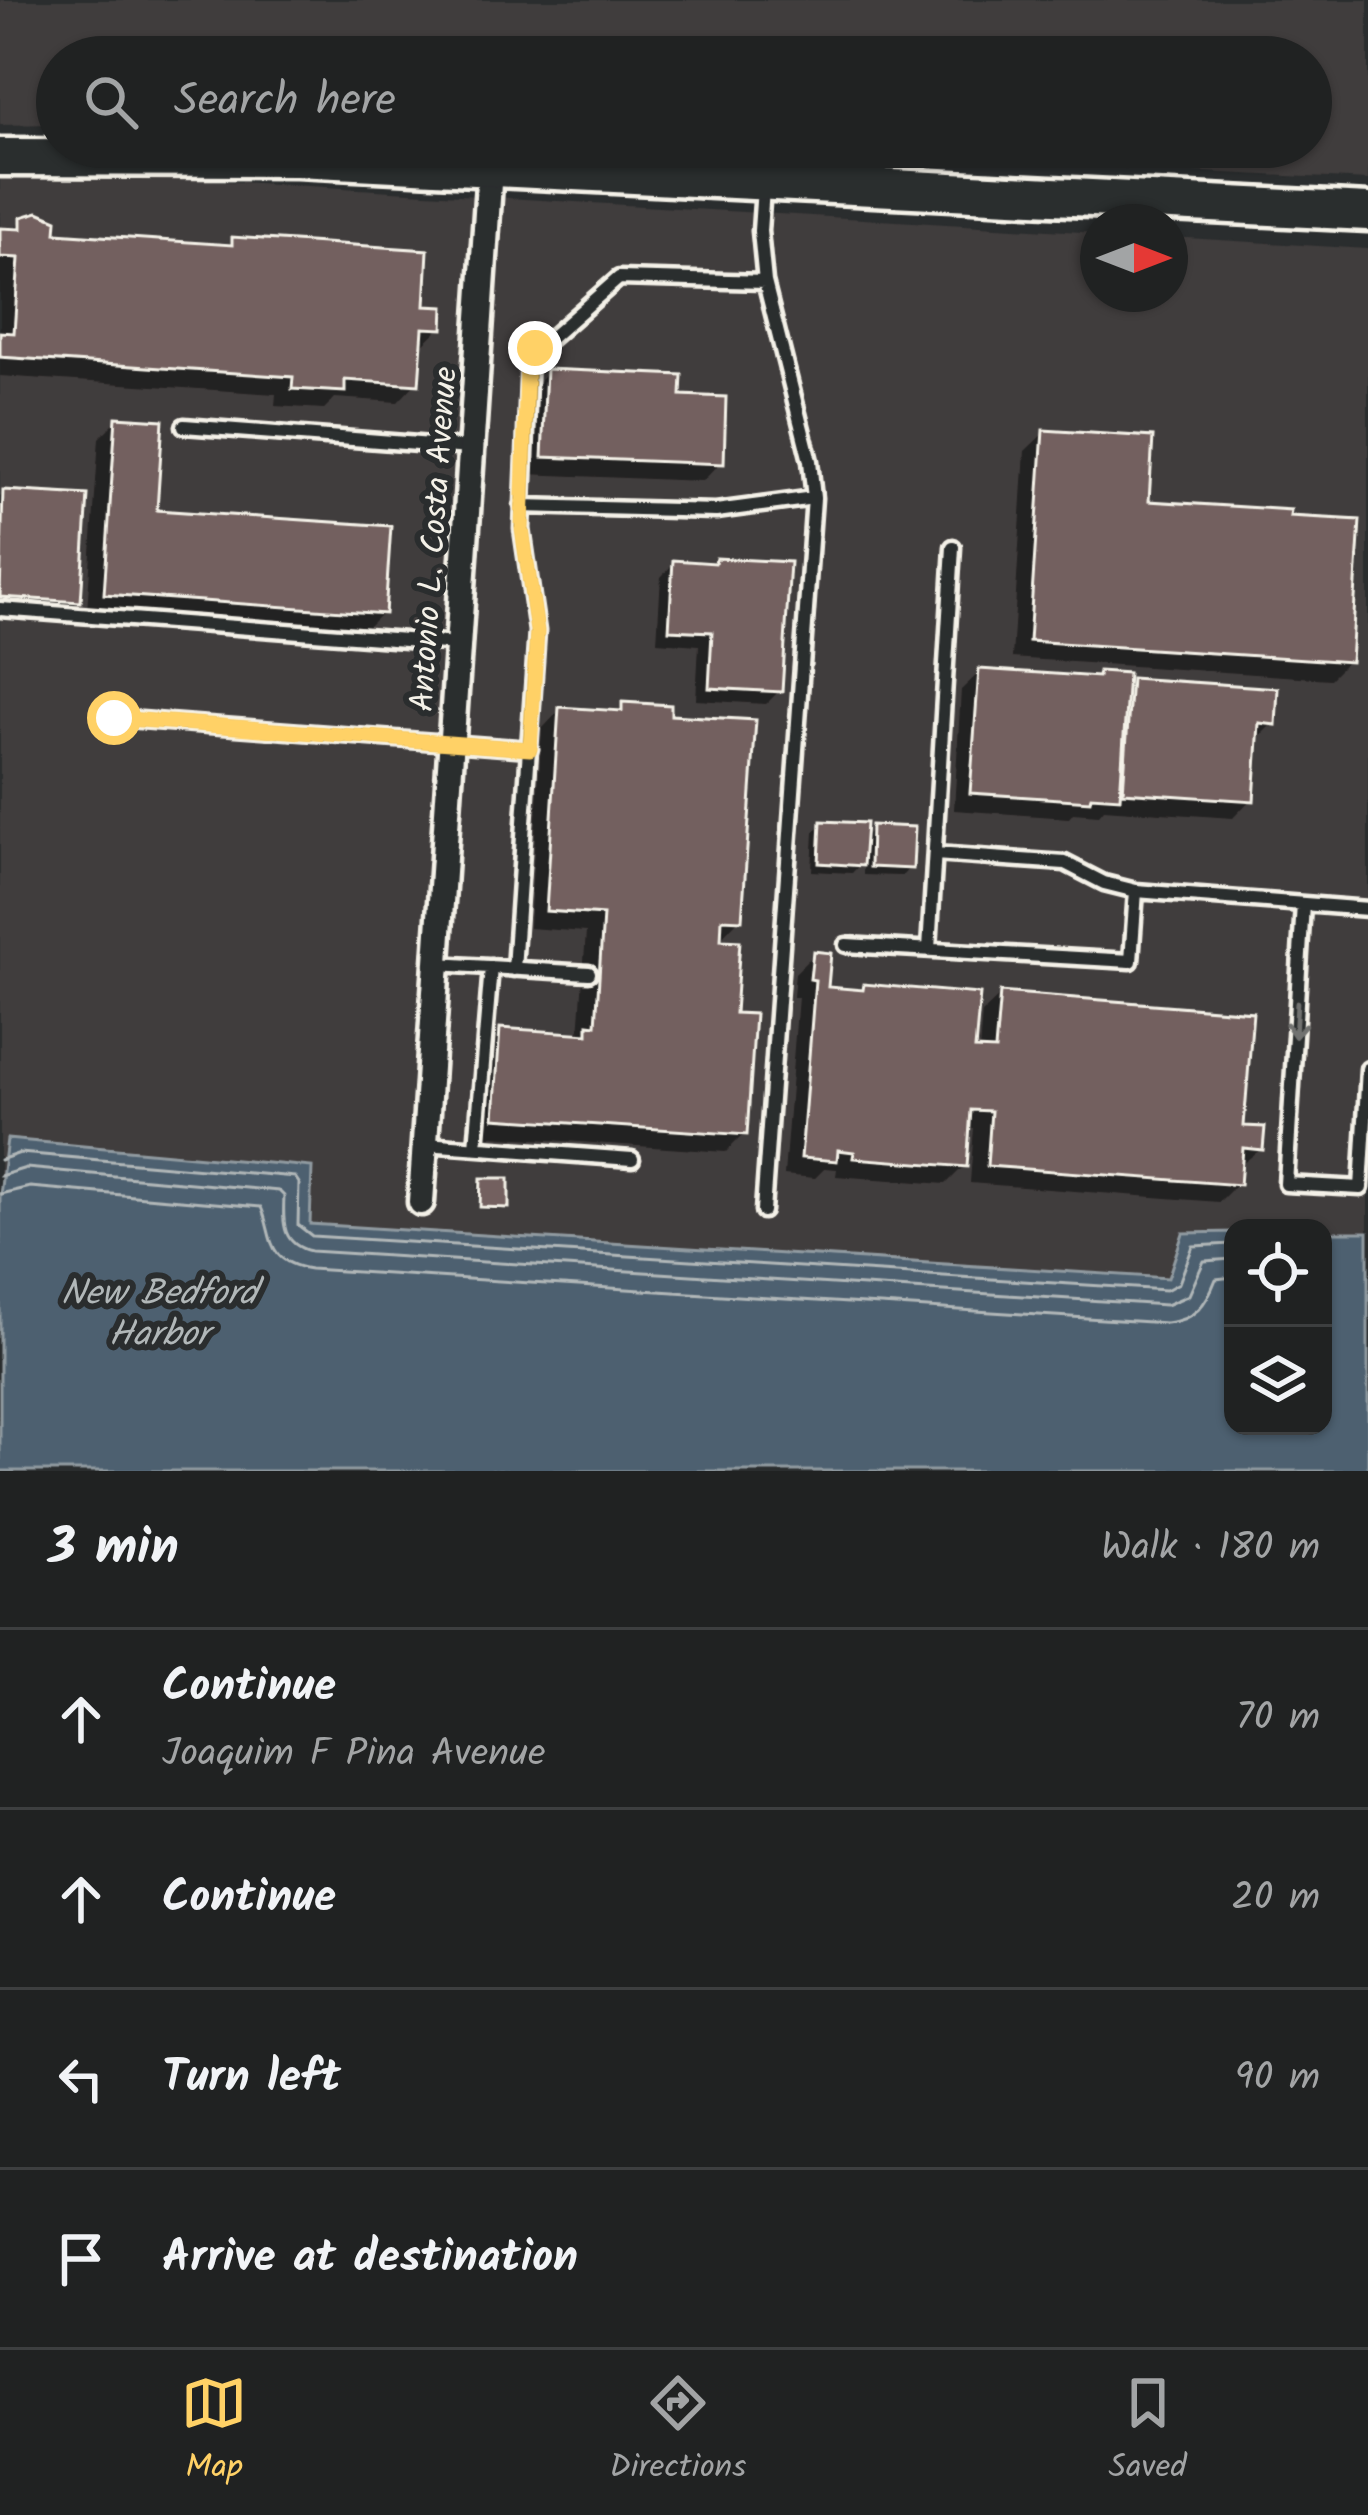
<!DOCTYPE html>
<html lang="en">
<head>
<meta charset="utf-8">
<style>
	:root { --surface:#202222; --page:#282a2a; --text:#f1f3f6; --muted:#a2a4a5; --line:#3d3f40; --accent:#ffd166 }
	body { margin:0; font-family:Kalam,sans-serif; background:var(--page); color:var(--text) }
	.controls { position:absolute; right:36px; bottom:36px; display:grid; overflow:hidden; border-radius:24px; box-shadow:0 3px 9px #0004 }
	.controls button { width:108px; height:108px; display:grid; place-items:center; padding:0; border:0; border-bottom:3px solid var(--line); background:var(--surface); color:var(--text); font:60px sans-serif }
	.compass { position:absolute; left:1080px; top:204px; width:108px; height:108px; border-radius:50%; background:var(--surface); box-shadow:0 3px 9px #0004; rotate:90deg }
	.stop { position:absolute; width:36px; height:36px; margin:-27px; border:9px solid #ffd166; border-radius:50%; background:#fff }
	.stop.end { background:#ffd166; border-color:#fff; box-shadow:0 3px 12px #0008 }
	.list { margin:0; padding:0; list-style:none }
	h2 { display:flex; justify-content:space-between; align-items:center; height:156px; margin:0; padding:0 48px; font-size:51px }
	h2 small { font-size:39px; font-weight:400; color:var(--muted) }
	.list li { display:grid; grid-template-columns:78px 1fr auto; gap:36px; align-items:center; box-sizing:border-box; height:180px; padding:0 48px; border-top:3px solid var(--line) }
	.list b { display:block; font-size:45px; white-space:nowrap }
	.list p { margin:0; font-size:39px; white-space:nowrap; color:var(--muted) }
	.list em { font-size:39px; font-style:normal; color:var(--muted) }
	.icon { flex:none; width:66px; height:66px; fill:none; stroke:currentColor; stroke-width:2; stroke-linecap:round; stroke-linejoin:round }
	.map { position:relative; flex:none; width:1368px; height:1471px; overflow:hidden }
	.search { position:absolute; background:var(--surface); box-shadow:0 3px 9px #0004; left:36px; right:36px; top:36px; height:132px; display:flex; align-items:center; gap:30px; box-sizing:border-box; padding:0 42px; border-radius:66px; color:var(--muted); font-size:45px }
	.sheet { height:876px; background:var(--surface) }
	nav { display:flex; justify-content:space-around; align-items:center; box-sizing:border-box; height:168px; border-top:3px solid var(--line); background:var(--surface); font-size:33px; color:var(--muted) }
	nav a { display:grid; justify-items:center; gap:6px }
	nav .on { color:var(--accent) }
	.map>svg:first-child { display:block }
	.built { fill:#403c3c }
	.water { fill:#4d6070; stroke:#909aa0; stroke-width:3 }
	.shadow { fill:#0007 }
	.lines { fill:none; stroke-linecap:round; stroke-linejoin:round }
	.shore { stroke:#b1b7b8; stroke-width:3 }
	.building { fill:#73605e; stroke:#f4f1e8; stroke-width:3 }
	.lane-casing { stroke:#f4f1e8; stroke-width:21 }
	.street-casing { stroke:#f4f1e8; stroke-width:33 }
	.secondary-casing { stroke:#f4f1e8; stroke-width:45 }
	.lane { stroke:#2a2d2e; stroke-width:12 }
	.street { stroke:#2a2d2e; stroke-width:24 }
	.secondary { stroke:#2a2d2e; stroke-width:36 }
	.oneway { stroke:#71726f }
	.route { stroke:#ffd166; stroke-width:15 }
	.labels { text-anchor:middle; stroke-width:12; stroke-linejoin:round; paint-order:stroke }
	.street-label { font-size:33px; fill:#f4f1e8; stroke:#2a2d2e }
	.water-label { font-size:36px; font-style:italic; fill:#b1b7b8; stroke:#2a2d2e }
</style>
</head>
<body>
<div class="map">
<svg width="1368" height="1471" viewBox="0 0 1368 1471">
	<rect width="100%" height="100%" fill="#2a2d2e"/>
	<filter id="ink" filterUnits="userSpaceOnUse"><feTurbulence type="fractalNoise" baseFrequency=".00833" numOctaves="2"/><feDisplacementMap in="SourceGraphic" scale="24" xChannelSelector="R" yChannelSelector="G"/><feConvolveMatrix kernelMatrix="1 2 1 2 8 2 1 2 1" color-interpolation-filters="sRGB"/></filter>
	<g filter="url(#ink)">
		<path class="built" d="M0 0H1368V180L702 147H1311V57H57V124L0 125Z
			M0 176 156 177 1098 233V294H1170V237L1368 249V1232L1233 1228V1232L1183 1233 1169 1278 309 1224 312 1167 7 1139 0 1195Z"/>
		<path class="water" d="M7 1139 312 1167 310 1224 1168 1278 1183 1233 1233 1232V1426H1323V1232H1368V1471H0V1195Z"/>
		<path class="shadow" d="M23 220 53 236 226 247 233 240 422 308 440 328 421 346 416 383 398 402 335 398 324 409 275 406 276 394 0 376V231L11 232Z
			M547 373 678 398 721 462 703 481 525 474 529 391Z
			M117 420 154 512 382 613 364 631 87 612 99 438Z
			M1044 433 1145 504 1348 661 1330 679 1012 658 1025 451Z
			M4 493 79 600 65 614 0 610V497Z
			M717 561 779 691 766 704 696 700 699 645 657 642 661 577 674 563 712 566Z
			M980 672 1095 680 1100 674 1124 689 1132 681 1273 723 1255 741 1251 799 1233 818 1104 809 1099 815 1073 813 1069 818 954 810 961 690Z
			M624 705 739 919 716 943 732 1016 745 1133 726 1152 477 1135 482 1050 501 1031 579 1036 586 932 529 928 542 729 560 710 615 714Z
			M822 824 862 839 873 828 910 867 902 876 863 875V861L852 873 812 871 814 832Z
			M814 954 825 990 860 992 865 987 972 1052H979L982 1013 1001 995 1241 1129 1261 1149 1238 1167 1237 1184 1219 1202 970 1183 974 1128H967L964 1166 946 1184 836 1176 837 1169 825 1168 815 1178 784 1175 798 997H793L795 973Z
			M482 1181 506 1206 502 1210 478 1209V1184Z"/>
		<g class="lines">
			<path class="shore" d="M0 1160 20 1153 295 1177 299 1183 298 1225 312 1236 1166 1290 1179 1283 1193 1246 1233 1244
				M0 1176 26 1168 279 1191 284 1196C283 1222 281 1244 311 1251L1166 1305 1189 1295 1204 1261 1233 1259
				M0 1194 30 1187 261 1207C274 1237 264 1261 310 1269L1166 1323C1195 1320 1206 1305 1216 1279L1233 1277"/>
		</g>
		<path class="building" d="M38 212 57 220 56 233 232 245V237L428 250 425 306 444 307 443 329 423 328 419 385 345 380V392L292 389 293 377 0 357V332L14 333 19 258 0 257V228L21 229V217Z
			M546 369 682 375 681 395 726 397 724 464 542 457Z
			M116 417 163 420 157 510 391 526 385 614 104 594Z
			M1043 430 1153 437 1149 501 1291 510 1290 516 1360 520 1351 662 1029 641Z
			M3 490 88 495 81 602 0 597Z
			M716 558 790 562 782 692 709 688 712 632 669 630 673 560 715 563Z
			M979 669 1098 677 1099 671 1128 673 1120 798 1091 796 1090 801 970 793Z
			M1131 678 1278 688 1276 725 1259 723 1254 801 1123 792Z
			M622 702 671 705V715L756 720 742 920 722 919 721 940 740 941 735 1013 755 1014 747 1135 494 1118 500 1028 588 1034V1024L596 1025 603 915 546 911 559 707 622 711Z
			M821 821 866 823 863 866 819 863Z
			M871 825 915 827 913 869 870 867Z
			M813 951 831 953 828 987 863 990 864 984 980 994 975 1049 995 1050 1000 992 1253 1012 1244 1126 1265 1127 1263 1150 1243 1148 1240 1185 987 1166 991 1111 971 1110 967 1167 853 1158 854 1152 838 1150 837 1161 801 1158 815 980 810 979Z
			M481 1178H509V1208L480 1207Z"/>
		<g class="lines">
			<defs>
				<path id="lane" d="M763 188 760 231 765 282
					M184 426 470 448
					M522 506 716 511 814 498
					M0 609 458 644
					M114 718 530 749
					M935 854 1065 863 1104 883 1136 891 1368 909
					M1303 904 1286 1184 1361 1188 1368 1069
					M846 945 1131 961 1136 891
					M929 949 953 547
					M437 964 589 973
					M514 969 537 631 522 529 529 357 619 278 765 282 810 461 814 498 763 1211
					M425 1144 632 1159
					M476 1147 491 967"/>
				<path id="street" d="M421 1202 490 168"/>
				<path id="secondary" d="M0 157 297 158 1368 212"/>
			</defs>
			<use href="#lane" class="lane-casing"/>
			<use href="#street" class="street-casing"/>
			<use href="#secondary" class="secondary-casing"/>
			<use href="#lane" class="lane"/>
			<use href="#street" class="street"/>
			<use href="#secondary" class="secondary"/>
		</g>
		<defs><path id="oneway-shaft" d="M-6 0H5M1.5-3L5.5 0L1.5 3" fill="none" stroke-width="1.6" stroke-linecap="round" stroke-linejoin="round" transform="scale(3)"/></defs>
		<use class="oneway" href="#oneway-shaft" transform="translate(1296 1020) rotate(93)"/>
	</g>
	<g class="lines" filter="url(#ink)">
		<path class="route" d="M114 718 530 749 537 631 522 529 527 367 535 348"/>
	</g>
	<g class="labels">
		<g class="street-label">
			<text transform="translate(432 539) rotate(-86)" y="12">Antonio L. Costa Avenue</text>
		</g>
		<g class="water-label">
			<text x="159" y="1304">New Bedford<tspan x="159" dy="41">Harbor</tspan></text>
		</g>
	</g>
</svg>
<div class="controls">
<button><svg class="icon" aria-label="locate" viewBox="0 0 24 24"><circle cx="12" cy="12" r="6"/><path d="M12 2v4M12 18v4M2 12h4M18 12h4"/></svg></button>
<button><svg class="icon" aria-label="layers" viewBox="0 0 24 24"><path d="M12 4l9 5-9 5-9-5zM3 14l9 5 9-5"/></svg></button>
</div>
<svg class="compass" viewBox="-18 -18 36 36"><path d="M0-13l5 13h-10z" fill="#e53935"/><path d="M0 13l5-13h-10z" fill="#a2a4a5"/></svg>
<div class="stop" style="left:114px;top:718px"></div>
<div class="stop end" style="left:535px;top:348px"></div>
<div class="search"><svg class="icon" aria-label="search" viewBox="0 0 24 24"><circle cx="10" cy="10" r="6"/><path d="M15 15l6 6"/></svg>Search here</div>
</div>
<section class="sheet">
<h2>3 min<small>Walk · 180 m</small></h2>
<ul class="list">
<li><svg class="icon" aria-label="ahead" viewBox="0 0 24 24"><path d="M12 20V5M6 11l6-6 6 6"/></svg><div><b>Continue</b><p>Joaquim F Pina Avenue</p></div><em>70 m</em></li>
<li><svg class="icon" aria-label="ahead" viewBox="0 0 24 24"><path d="M12 20V5M6 11l6-6 6 6"/></svg><div><b>Continue</b></div><em>20 m</em></li>
<li><svg class="icon" aria-label="left" viewBox="0 0 24 24"><path d="M17 20v-9H6M10 6l-5 5 5 5"/></svg><div><b>Turn left</b></div><em>90 m</em></li>
<li><svg class="icon" aria-label="arrive" viewBox="0 0 24 24"><path d="M6 21V4h12l-3 4 3 4H6"/></svg><div><b>Arrive at destination</b></div></li>
</ul>
</section>
<nav>
<a class="on"><svg class="icon" aria-label="map" viewBox="0 0 24 24"><path d="M3 6l6-2 6 2 6-2v14l-6 2-6-2-6 2zM9 4v14M15 6v14"/></svg>Map</a>
<a><svg class="icon" aria-label="directions" viewBox="0 0 24 24"><path d="M12 3l9 9-9 9-9-9zM9 14v-3h6M13 9l2 2-2 2"/></svg>Directions</a>
<a><svg class="icon" aria-label="saved" viewBox="0 0 24 24"><path d="M7 4h10v16l-5-4-5 4z"/></svg>Saved</a>
</nav>
</body>
</html>
